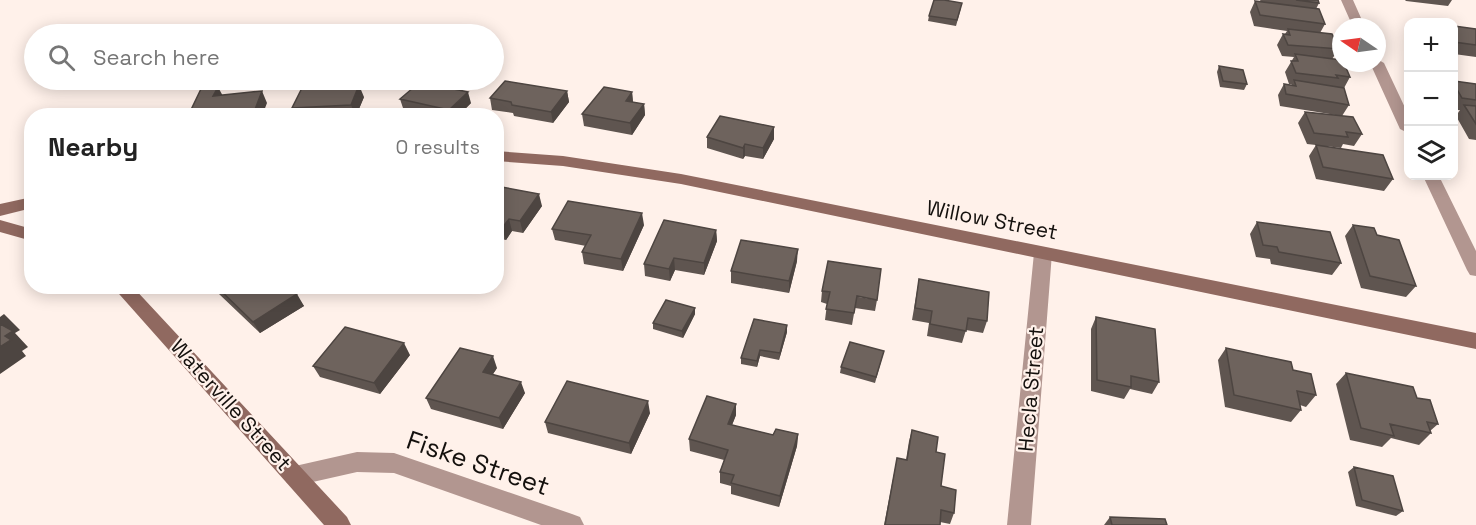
<!DOCTYPE html>
<html lang="en">
<head>
<meta charset="utf-8">
<style>
	:root { --surface:#fff; --page:#f2f2f2; --text:#222; --muted:#767676; --line:#e0e0e0 }
	body { margin:0; font-family:"Space Grotesk",sans-serif; background:var(--page); color:var(--text) }
	.controls { position:absolute; right:18px; top:18px; display:grid; overflow:hidden; border-radius:12px; box-shadow:0 3px 15px #0003 }
	.controls button { width:54px; height:54px; display:grid; place-items:center; padding:0; border:0; border-bottom:2px solid var(--line); background:var(--surface); color:var(--text); font:30px sans-serif }
	.compass { position:absolute; left:1332px; top:18px; width:54px; height:54px; border-radius:50%; background:var(--surface); box-shadow:0 3px 15px #0003; rotate:283deg }
	.list { margin:0; padding:0; list-style:none }
	h2 { display:flex; justify-content:space-between; align-items:center; height:78px; margin:0; padding:0 24px; font-size:26px }
	h2 small { font-size:20px; font-weight:400; color:var(--muted) }
	.icon { flex:none; width:33px; height:33px; fill:none; stroke:currentColor; stroke-width:2; stroke-linecap:round; stroke-linejoin:round }
	.map { position:relative; flex:none; width:1476px; height:525px; overflow:hidden }
	.search { position:absolute; background:var(--surface); box-shadow:0 3px 15px #0003; left:24px; top:24px; width:480px; height:66px; display:flex; align-items:center; gap:15px; box-sizing:border-box; padding:0 21px; border-radius:33px; color:var(--muted); font-size:22px }
	.panel { position:absolute; background:var(--surface); box-shadow:0 3px 15px #0003; left:24px; top:108px; width:480px; height:186px; border-radius:24px }
	.map>svg:first-child { display:block }
	.lines { fill:none; stroke-linecap:round; stroke-linejoin:round }
	.street { fill:#b29690; fill-rule:evenodd }
	.secondary { fill:#906960; fill-rule:evenodd }
	.wall { fill:#5f5550 }
	.shaded-wall { fill:#4d4541 }
	.building { fill:#6e635d; stroke:#4d4541; stroke-width:1.5 }
	.labels { text-anchor:middle; stroke-width:4.5; stroke-linejoin:round; paint-order:stroke }
	.street-label { font-size:21px; fill:#14100d; stroke:#fff1ea }
	.near-street-label { font-size:26px; fill:#14100d; stroke:#fff1ea }
</style>
</head>
<body>
<div class="map">
<svg width="1476" height="525" viewBox="0 0 1476 525">
	<rect width="100%" height="100%" fill="#fff1ea"/>
	<g class="lines">
		<path class="street" d="M1341 0H1353L1365 27H1353Z
			M1377 59 1384 63 1408 114V133L1400 129 1370 63H1377Z
			M1423 176H1439L1476 251V276L1470 275 1467 270Z
			M1043 247 1049 249 1052 253 1031 525H1007L1034 253 1037 249Z
			M357 452 394 453 572 514 580 517 584 525H541L394 473 357 472 295 486 287 483 284 476 287 469 295 466Z"/>
		<path class="secondary" d="M496 151 563 156 681 174 1476 333V349L681 184 563 166 496 161Z
			M32 197V208L0 216V204Z
			M0 220 32 229V241L0 232Z
			M112 286H132L347 517 351 525H324Z"/>
	</g>
	<path class="wall" d="M1260 0H1318L1319 3 1316 9 1325 24 1320 33 1339 49 1332 59 1350 77 1344 88 1349 105 1342 116 1362 134 1354 146 1343 144 1341 148 1326 146 1393 179 1384 191 1316 179 1309 156 1316 145 1307 144 1298 123 1305 112 1336 115 1280 106 1278 95 1284 84 1291 85 1292 84H1289L1285 72 1294 57 1282 56 1277 45 1283 34H1285L1287 31 1254 26 1250 12 1255 1 1261 2Z
		M1405 0H1452L1448 6 1406 1Z
		M961 8 956 26 928 21 929 16Z
		M1454 26 1476 29V57L1454 54Z
		M1219 66 1247 84 1244 90 1220 87 1217 72Z
		M1454 81 1476 84V140L1469 139 1456 116 1460 110H1454Z
		M567 91 569 102 553 123 514 116 513 113 492 110 490 98Z
		M632 92 633 102 644 104 645 115 632 135 584 126 582 114Z
		M364 97 356 116H296L292 108Z
		M400 99 471 103 458 116H426L404 111Z
		M774 127V139L763 159 745 156 743 159 707 148V137Z
		M496 186 542 206 523 233 512 231 506 240 496 238Z
		M1257 222 1341 263 1332 275 1271 264 1270 259 1256 257 1250 234Z
		M644 225 623 271 584 264 582 252 586 246 555 240 552 229Z
		M1353 225 1377 235 1416 286 1406 297 1361 288 1345 236Z
		M716 230 717 241 704 275 675 270 670 281 645 276 644 264Z
		M797 261 789 293 731 283V271Z
		M919 279 987 321 983 333 966 330 962 343 927 336 929 323 912 320Z
		M214 286H288L304 306 260 333 219 294Z
		M822 291 877 300 875 311 855 308 852 325 825 320 827 304 821 302Z
		M695 308V314L683 338 653 329V323Z
		M1096 317 1159 382 1152 394 1130 389 1124 399 1091 391V329Z
		M787 325V332L779 360 760 356 757 367 741 364V358Z
		M1226 348 1316 395 1306 407 1300 405 1301 410 1291 422 1225 407 1218 360Z
		M884 351 875 383 840 373 841 367Z
		M410 355 380 394 320 377 313 366Z
		M497 368 493 374 525 393 503 429 431 409 426 398Z
		M1346 373 1417 398 1438 424 1430 431 1431 433 1419 445 1391 438 1382 447 1350 440 1336 384Z
		M736 404V415L732 425 773 435 798 434 797 446 779 507 731 494V486L720 483V472L724 460 690 451 689 439Z
		M650 413 631 454 548 433 545 422Z
		M912 430 936 452 941 486 954 513 950 524 940 522V525H884L897 458 906 460 909 441Z
		M1354 467 1403 511 1396 516 1356 506 1348 472Z
		M1110 517 1167 525H1104Z"/>
	<path class="shaded-wall" d="M359 85 364 97 356 116 351 105Z
		M218 87 224 98 213 96Z
		M262 91 267 103 262 116H219Z
		M567 91 569 102 553 123 551 112Z
		M468 92 471 103 458 116H451L449 110Z
		M632 92 633 103 626 101Z
		M644 104 645 115 632 135 630 123Z
		M774 127V139L763 159V148Z
		M745 144V156L743 159V148Z
		M539 194 542 206 523 233 520 221Z
		M642 213 644 225 623 271 621 259Z
		M509 219 512 231 506 240 502 228Z
		M716 230 717 241 704 275V263Z
		M798 249 797 261 789 293V281Z
		M674 258 675 270 670 281 669 269Z
		M297 294 304 306 260 333 253 322Z
		M695 308V314L683 338 682 331Z
		M4 314 20 330 15 333 28 347 22 351 26 356 0 374V347L5 336 0 326V317Z
		M787 325V332L779 360 780 353Z
		M404 343 410 355 380 394 374 383Z
		M760 350V356L757 367V361Z
		M493 356 497 368 487 383 483 372Z
		M521 382 525 393 503 429 499 418Z
		M648 401 650 413 631 454 629 443Z
		M736 404V415L728 435V424Z
		M798 434 797 446 779 507 780 496Z"/>
	<path class="building" d="M934 0H944L962 3 957 20 929 16Z
		M1296 0H1318L1319 3Z
		M1255 1 1319 9 1325 24 1260 15Z
		M1454 26 1476 29V45L1454 42Z
		M1288 29 1332 34 1339 49 1288 45 1283 34 1290 35Z
		M1295 54 1341 60V63H1344L1350 77 1336 75 1338 78 1296 73 1291 61H1298Z
		M1219 66 1243 70 1247 84 1223 81Z
		M1294 80 1344 88 1349 105 1286 94 1284 84 1296 86Z
		M505 81 567 91 551 112 512 105 511 102 490 98Z
		M1454 81 1476 84V100L1462 98 1454 84Z
		M420 82 468 92 449 110 400 99Z
		M359 85 351 105 292 108 302 88Z
		M218 87 213 96 262 91 254 112 219 116H188L201 89Z
		M604 87 632 92 626 101 644 104 630 123 582 114Z
		M1464 105 1476 106V124Z
		M1305 112 1353 117 1362 134 1346 132 1348 137 1314 133Z
		M720 116 774 127 763 148 745 144 743 148 707 137Z
		M1316 145 1383 155 1393 179 1323 167Z
		M496 186 539 194 520 221 509 219 502 228 496 227Z
		M568 201 642 213 621 259 582 252 591 235 552 229Z
		M664 220 716 230 704 263 674 258 669 269 644 264Z
		M1257 222 1330 232 1341 263 1279 252 1277 247 1263 245Z
		M1353 225 1374 228 1377 235 1399 240 1416 286 1370 276Z
		M741 240 798 249 789 281 731 271Z
		M828 261 881 269 877 300 857 296 854 313 826 309 830 292 822 291Z
		M919 279 989 292 987 321 968 318 966 331 930 324 932 311 915 308Z
		M216 286H288L297 294 253 322Z
		M666 300 695 308 682 331 653 323Z
		M1096 317 1155 329 1159 382 1131 376V387L1097 380Z
		M754 319 787 325 780 353 760 350 757 361 741 358Z
		M0 324 13 331 5 336 11 340 0 347Z
		M345 327 404 343 374 383 313 366Z
		M850 342 884 351 876 377 841 367Z
		M460 348 493 356 483 372 521 382 499 418 426 398Z
		M1226 348 1291 362 1293 370 1311 374 1316 395 1297 391 1301 410 1234 395Z
		M1346 373 1413 387 1417 398 1430 400 1438 424 1427 422 1431 433 1390 424 1394 436 1361 428Z
		M567 381 648 401 629 443 545 422Z
		M707 396 736 404 728 424 773 435 776 429 798 434 780 496 731 483 734 475 720 472 728 450 689 439Z
		M912 430 938 437 936 452 945 454 941 486 956 490 954 513 941 510 940 525H885L897 458 907 460Z
		M1354 467 1393 476 1403 511 1362 500Z
		M1110 517 1165 519 1167 525H1112Z"/>
	<g class="labels">
		<g class="street-label">
			<text transform="translate(992 220) rotate(11)" y="7">Willow Street</text>
			<text transform="translate(1031 389) rotate(-85)" y="7">Hecla Street</text>
			<text transform="translate(231 405) rotate(48)" y="7">Waterville Street</text>
		</g>
		<g class="near-street-label">
			<text transform="translate(478 463) rotate(19)" y="9">Fiske Street</text>
		</g>
	</g>
</svg>
<div class="controls">
<button>+</button>
<button>−</button>
<button><svg class="icon" aria-label="layers" viewBox="0 0 24 24"><path d="M12 4l9 5-9 5-9-5zM3 14l9 5 9-5"/></svg></button>
</div>
<svg class="compass" viewBox="-18 -18 36 36"><path d="M0-13l5 13h-10z" fill="#e53935"/><path d="M0 13l5-13h-10z" fill="#767676"/></svg>
<div class="search"><svg class="icon" aria-label="search" viewBox="0 0 24 24"><circle cx="10" cy="10" r="6"/><path d="M15 15l6 6"/></svg>Search here</div>
<section class="panel">
<h2>Nearby<small>0 results</small></h2>
<ul class="list">
</ul>
</section>
</div>
</body>
</html>
